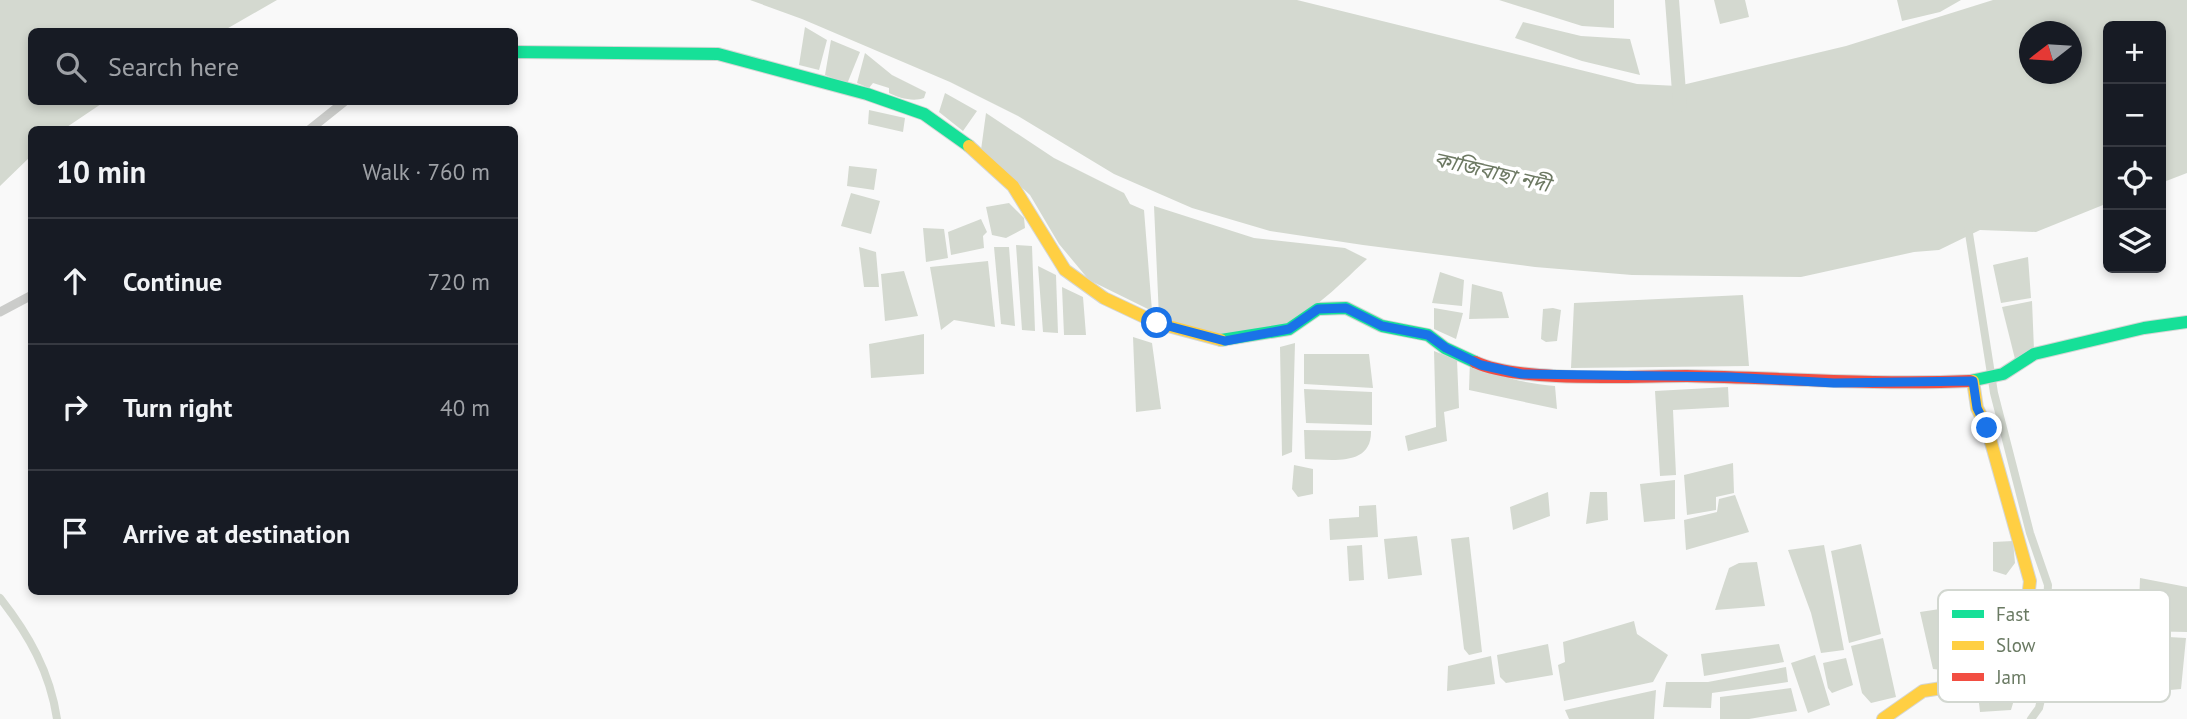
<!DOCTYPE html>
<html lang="en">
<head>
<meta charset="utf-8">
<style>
	:root { --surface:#171b24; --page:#20242c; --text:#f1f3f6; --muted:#9ea1a6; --line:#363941 }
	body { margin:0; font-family:"PT Sans","Noto Sans Bengali",sans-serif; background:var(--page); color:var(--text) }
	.controls { position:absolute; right:21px; top:21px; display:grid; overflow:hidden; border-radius:10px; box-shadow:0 4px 10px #0003 }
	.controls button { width:63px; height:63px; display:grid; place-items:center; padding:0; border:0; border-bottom:2px solid var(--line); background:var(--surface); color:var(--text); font:35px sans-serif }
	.compass { position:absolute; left:2019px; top:21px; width:63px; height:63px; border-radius:50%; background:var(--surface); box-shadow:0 4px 10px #0003; rotate:253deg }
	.stop { position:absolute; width:21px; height:21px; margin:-16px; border:5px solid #1a73e8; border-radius:50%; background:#fff }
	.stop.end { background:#1a73e8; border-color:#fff; box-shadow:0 2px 7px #0008 }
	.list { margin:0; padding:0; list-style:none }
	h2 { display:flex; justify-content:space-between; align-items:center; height:91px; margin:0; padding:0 28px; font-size:30px }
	h2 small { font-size:23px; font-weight:400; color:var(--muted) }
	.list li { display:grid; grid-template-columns:46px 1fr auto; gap:21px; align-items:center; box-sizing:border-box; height:126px; padding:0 28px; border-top:2px solid var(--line) }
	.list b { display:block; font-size:26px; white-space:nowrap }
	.list em { font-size:23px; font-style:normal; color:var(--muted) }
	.icon { flex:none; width:38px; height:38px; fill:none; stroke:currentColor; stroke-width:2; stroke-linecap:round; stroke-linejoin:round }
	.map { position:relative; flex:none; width:2187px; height:719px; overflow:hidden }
	.search { position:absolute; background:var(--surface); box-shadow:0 4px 10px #0003; left:28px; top:28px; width:490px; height:77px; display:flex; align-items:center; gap:18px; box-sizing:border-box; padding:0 24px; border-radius:10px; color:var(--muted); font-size:26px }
	.panel { position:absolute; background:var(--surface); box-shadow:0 4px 10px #0003; left:28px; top:126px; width:490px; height:469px; border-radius:10px }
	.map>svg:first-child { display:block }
	.water { fill:#d4d9d0; fill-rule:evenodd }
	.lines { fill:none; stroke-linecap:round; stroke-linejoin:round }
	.canal { stroke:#d4d9d0; stroke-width:8 }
	.river { stroke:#d4d9d0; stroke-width:14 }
	.fast-casing { stroke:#d4d6d4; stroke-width:14 }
	.slow-casing { stroke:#d4d6d4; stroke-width:14 }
	.jam-casing { stroke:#d4d6d4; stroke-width:14 }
	.street { stroke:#cbccca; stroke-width:9 }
	.fast { stroke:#16e098; stroke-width:12 }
	.slow { stroke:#ffcf43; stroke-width:12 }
	.jam { stroke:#f24e42; stroke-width:12 }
	.route { stroke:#1a73e8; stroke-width:9 }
	.labels { text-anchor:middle; stroke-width:7; stroke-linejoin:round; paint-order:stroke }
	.water-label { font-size:21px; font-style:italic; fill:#6d7963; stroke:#fff }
	.key { fill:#fff; stroke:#d2d7d0; stroke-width:2 }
	.key-label { font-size:19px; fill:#6a7a63 }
</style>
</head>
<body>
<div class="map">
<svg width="2187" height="719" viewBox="0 0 2187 719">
	<rect width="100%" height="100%" fill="#f9f9f9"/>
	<path class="water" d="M0 0H277L223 31 32 32V102H104L64 129 32 130 31 156 0 186Z
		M750 0H1297L1637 84 1678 86 1846 46 1993 0H2187V173L2161 183V26H2108V203L2036 232 1980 230 1939 250 1914 252 1801 277 1632 275 1535 267 1363 245 1270 231 1192 208 1114 174 1018 116 950 82 802 19ZM2030 32H2072V74H2030Z
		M1499 0H1614V28L1582 26Z
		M1714 0H1745L1749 17 1720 24Z
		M1897 0H1961L1940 12 1902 21Z
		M1523 22 1581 36 1630 39 1640 75 1582 61 1515 38Z
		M805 27 827 40 819 70 799 65Z
		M831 40 860 52 847 84 825 75Z
		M865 53 892 75 926 92 924 98C913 102 899 98 889 93V88L873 83 869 88 857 83Z
		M945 93 977 111 963 131 939 112Z
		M869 110 905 118 903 132 868 124Z
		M986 113 1054 158 1124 193 1130 204 1144 210 1152 311 1089 280 1059 244 1030 195 981 150Z
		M849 166 877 169 874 190 847 186Z
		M851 193 880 201 871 234 841 226Z
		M1009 203 1024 218 1025 228 1006 238 992 235 986 207Z
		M1154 206 1254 238 1345 248 1367 259C1322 301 1290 338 1222 334 1202 332 1179 322 1159 317Z
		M981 219 987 232 983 236 984 248 951 255 948 232Z
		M923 228 944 229 948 258 926 262Z
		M1016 245 1032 246 1035 331 1022 330Z
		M859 247 876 252 879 287H864Z
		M994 247H1009L1015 326 1001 324Z
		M2028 257 2031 298 2001 303 1993 265Z
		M988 261 995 327 954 320 941 330 930 267Z
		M1038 266 1056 275 1058 333 1043 332Z
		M904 271 918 316 885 321 881 274Z
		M1440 272 1464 280 1462 306 1432 303Z
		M1472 284 1502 292 1509 318 1469 319Z
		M1062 287 1083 297 1086 335H1064Z
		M1743 295 1749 366 1571 368 1574 303Z
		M2032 301 2034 350 2015 359 2002 307Z
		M1434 308 1463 313 1456 339 1434 329Z
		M1553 308 1561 310 1557 341 1546 342 1541 339 1543 309Z
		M924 334V374L871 378 869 344Z
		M1133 337 1152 343 1161 409 1136 412Z
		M1295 343 1292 452 1282 456 1280 347Z
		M1434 351 1457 360 1459 408 1444 412 1447 441 1408 451 1405 436 1436 427Z
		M1304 354H1369L1373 388 1304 384Z
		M1470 360C1496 378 1524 383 1555 386L1557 409 1469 390Z
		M1728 387 1729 407 1673 410 1676 475 1660 476 1655 391Z
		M1304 389 1372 392V425L1306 423Z
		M1304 430 1371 431C1372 468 1328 459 1305 459Z
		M1733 463 1734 493 1716 497V510L1687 515 1684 475Z
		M1294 465 1313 469V494L1298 497 1292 489Z
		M1675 480V519L1644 522 1640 484Z
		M1548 492 1550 516 1513 530 1510 507Z
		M1590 492H1607L1608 520 1586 524Z
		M1735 495 1749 532 1686 550 1684 520 1717 512 1719 499Z
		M1376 505 1378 537 1330 540 1329 519 1359 517V506Z
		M1417 536 1422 575 1388 579 1384 539Z
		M1469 537 1482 652 1469 655 1464 649 1451 539Z
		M2013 541 2015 563 2006 575 1993 571V542Z
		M1861 544 1881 634 1849 643 1831 551Z
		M1362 545 1364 580 1349 581 1347 546Z
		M1824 545 1844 650 1821 653 1811 613 1788 550Z
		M1757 562 1765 606 1715 610 1729 568 1739 563Z
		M2140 578 2187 587V632L2138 631Z
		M1966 605 1971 671 1952 678 1950 671 1933 669 1920 612Z
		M1634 621 1637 634 1668 655 1653 682 1564 701 1558 665 1565 662 1563 642Z
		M2134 635 2186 638 2181 689 2170 690V681L2156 669 2136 662Z
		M1883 638 1896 697 1871 703 1862 693 1851 646Z
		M1548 644 1553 675 1506 683 1500 677 1497 655Z
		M1779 644 1784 662 1704 676 1701 654Z
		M1815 655 1830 705 1808 713 1791 663Z
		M1491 656 1495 684 1447 691 1448 666Z
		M1846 658 1853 685 1832 693 1828 688 1823 663Z
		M1786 667 1788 682 1712 693 1711 708 1663 707 1666 682H1708Z
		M2019 683 2011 710 1980 712 1977 685 1993 688Z
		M1791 688 1797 711 1749 719H1720V697Z
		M1656 690 1654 719H1569L1565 710Z"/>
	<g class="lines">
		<path class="canal" d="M1968 227 1994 393 2030 533 2048 585 2042 695 2039 708 2031 719
			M0 598C29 635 50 672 57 719"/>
		<path class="river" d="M1672 0 1680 105"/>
		<defs>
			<path id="fast" d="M514 52 718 54 867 94 924 114 969 146
				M1221 340 1289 329 1318 309 1346 308 1382 326 1428 335 1445 348 1475 362
				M1970 381 2003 374 2034 354 2144 328 2187 322"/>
			<path id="slow" d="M969 146 1013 186 1065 270 1104 298 1157 323 1221 340
				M1883 719 1923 691 2019 676 2030 581 1987 428 1977 408 1973 381"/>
			<path id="jam" d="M1475 362C1520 383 1634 376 1687 376 1782 378 1876 385 1970 381"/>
		</defs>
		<use href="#fast" class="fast-casing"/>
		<use href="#slow" class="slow-casing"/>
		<use href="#jam" class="jam-casing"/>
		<path class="street" d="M309 130 344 102
			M0 312 32 295"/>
		<use href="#fast" class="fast"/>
		<use href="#slow" class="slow"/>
		<use href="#jam" class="jam"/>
	</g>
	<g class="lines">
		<path class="route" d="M1157 323 1225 341 1289 329 1318 309 1346 308 1382 326 1428 335 1446 348 1481 365 1522 374 1730 377 1834 383 1973 381 1977 408 1987 428"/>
	</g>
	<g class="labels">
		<g class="water-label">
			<text transform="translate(1492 172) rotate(13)" y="7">কাজিবাছা নদী</text>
		</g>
	</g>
	<rect x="1938" y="590" width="232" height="112" rx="10" class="key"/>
	<rect x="1952" y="610" width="32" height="8" fill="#16e098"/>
	<rect x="1952" y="641" width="32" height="9" fill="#ffcf43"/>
	<rect x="1952" y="673" width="32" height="8" fill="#f24e42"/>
	<g class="key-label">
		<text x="1996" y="621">Fast</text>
		<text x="1996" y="652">Slow</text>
		<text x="1996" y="684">Jam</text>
	</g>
</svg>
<div class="controls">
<button>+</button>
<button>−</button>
<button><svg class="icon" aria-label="locate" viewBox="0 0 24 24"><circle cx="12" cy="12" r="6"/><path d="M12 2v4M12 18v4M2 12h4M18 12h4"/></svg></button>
<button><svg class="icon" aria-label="layers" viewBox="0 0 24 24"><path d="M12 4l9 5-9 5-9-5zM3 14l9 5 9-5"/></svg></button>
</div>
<svg class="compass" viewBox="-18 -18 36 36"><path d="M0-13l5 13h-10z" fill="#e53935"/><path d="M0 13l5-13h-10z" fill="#9ea1a6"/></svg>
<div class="stop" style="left:1157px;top:323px"></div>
<div class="stop end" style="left:1987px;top:428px"></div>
<div class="search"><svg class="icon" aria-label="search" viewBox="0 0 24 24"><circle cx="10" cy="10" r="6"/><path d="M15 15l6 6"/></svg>Search here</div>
<section class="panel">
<h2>10 min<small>Walk · 760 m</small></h2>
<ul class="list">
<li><svg class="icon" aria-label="ahead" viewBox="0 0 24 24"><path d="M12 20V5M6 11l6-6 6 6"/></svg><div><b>Continue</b></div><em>720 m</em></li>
<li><svg class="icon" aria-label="right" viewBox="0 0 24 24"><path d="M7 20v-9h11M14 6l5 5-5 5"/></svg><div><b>Turn right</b></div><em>40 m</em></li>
<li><svg class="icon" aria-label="arrive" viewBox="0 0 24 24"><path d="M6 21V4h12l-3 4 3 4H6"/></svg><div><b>Arrive at destination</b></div></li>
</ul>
</section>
</div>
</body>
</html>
